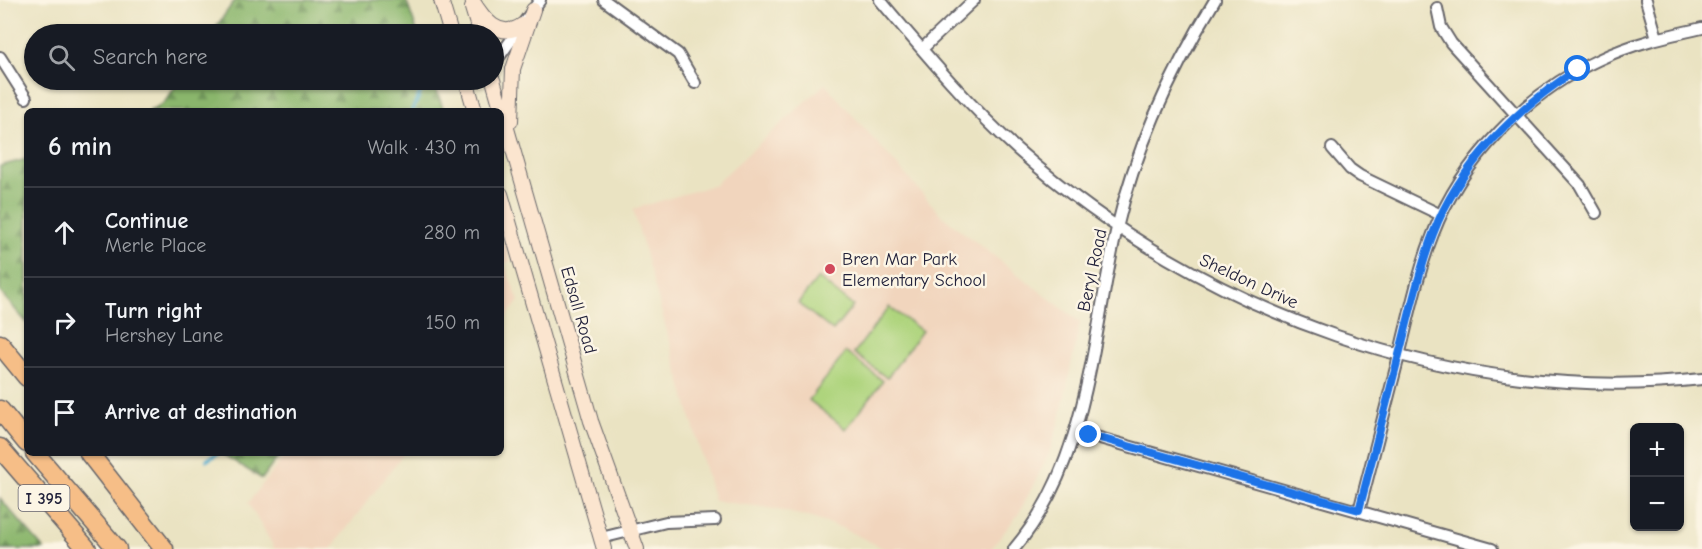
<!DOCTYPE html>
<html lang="en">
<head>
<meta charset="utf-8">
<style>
	:root { --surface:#171b24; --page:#242831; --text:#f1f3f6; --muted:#9ea1a6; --line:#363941 }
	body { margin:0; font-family:"Comic Neue",sans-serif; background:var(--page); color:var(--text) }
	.controls { position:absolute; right:18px; bottom:18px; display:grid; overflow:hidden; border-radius:9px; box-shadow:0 2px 4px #0004 }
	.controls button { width:54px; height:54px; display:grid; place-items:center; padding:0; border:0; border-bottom:2px solid var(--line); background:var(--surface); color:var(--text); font:30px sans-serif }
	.stop { position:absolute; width:18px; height:18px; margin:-14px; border:4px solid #1a73e8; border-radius:50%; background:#fff }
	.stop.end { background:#1a73e8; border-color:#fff; box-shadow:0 2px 6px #0008 }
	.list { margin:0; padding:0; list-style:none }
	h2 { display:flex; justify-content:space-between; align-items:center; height:78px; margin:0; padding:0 24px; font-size:26px }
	h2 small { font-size:20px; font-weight:400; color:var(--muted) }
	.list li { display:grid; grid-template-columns:39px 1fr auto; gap:18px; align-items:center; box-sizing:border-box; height:90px; padding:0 24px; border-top:2px solid var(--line) }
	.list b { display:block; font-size:22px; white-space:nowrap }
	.list p { margin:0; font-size:20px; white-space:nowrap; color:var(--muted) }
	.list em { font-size:20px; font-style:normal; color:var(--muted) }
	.icon { flex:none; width:33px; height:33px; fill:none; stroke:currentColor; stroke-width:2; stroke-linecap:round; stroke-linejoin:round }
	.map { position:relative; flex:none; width:1702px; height:549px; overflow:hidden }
	.search { position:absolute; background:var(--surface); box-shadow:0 2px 4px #0004; left:24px; top:24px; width:480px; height:66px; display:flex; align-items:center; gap:15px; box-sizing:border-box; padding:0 21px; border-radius:33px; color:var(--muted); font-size:22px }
	.panel { position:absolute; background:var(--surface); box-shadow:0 2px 4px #0004; left:24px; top:108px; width:480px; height:348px; border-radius:9px }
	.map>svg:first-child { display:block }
	.built { fill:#f1d5bd }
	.forest { fill:url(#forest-firs); stroke:#566c54; stroke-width:1.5 }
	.green { fill:#aed47d; stroke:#687b5c; stroke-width:1.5 }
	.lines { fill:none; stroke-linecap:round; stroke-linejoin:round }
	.stream { stroke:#4eabcc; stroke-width:4 }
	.street-casing { stroke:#68666a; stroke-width:14 }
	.secondary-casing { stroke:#68666a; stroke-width:16 }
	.highway-casing { stroke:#68666a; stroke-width:21 }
	.street { stroke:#fff; stroke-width:10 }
	.secondary { stroke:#fbe5cf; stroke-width:14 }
	.highway { stroke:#f6be87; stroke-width:18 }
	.route { stroke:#1a73e8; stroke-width:8 }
	.poi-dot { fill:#d1495b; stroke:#fcf5e5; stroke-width:2 }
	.labels { text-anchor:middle; stroke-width:5; stroke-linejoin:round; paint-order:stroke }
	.shield { fill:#fcf5e5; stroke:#63616e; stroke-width:1.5 }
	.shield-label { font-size:16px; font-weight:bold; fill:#22223b }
	.poi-label { font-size:18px; fill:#22223b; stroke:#fcf5e5; text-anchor:start }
	.street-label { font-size:18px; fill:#22223b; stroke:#fcf5e5 }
</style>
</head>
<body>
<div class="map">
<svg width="1702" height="549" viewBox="0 0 1702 549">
	<defs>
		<pattern id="forest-firs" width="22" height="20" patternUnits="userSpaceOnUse" patternTransform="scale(1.5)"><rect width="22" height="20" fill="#8ab66c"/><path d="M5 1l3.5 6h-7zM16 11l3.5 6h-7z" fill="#70945a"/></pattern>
	</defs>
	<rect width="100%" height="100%" fill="#fcf5e5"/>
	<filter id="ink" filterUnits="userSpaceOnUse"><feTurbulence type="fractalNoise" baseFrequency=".0167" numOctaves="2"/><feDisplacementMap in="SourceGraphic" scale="12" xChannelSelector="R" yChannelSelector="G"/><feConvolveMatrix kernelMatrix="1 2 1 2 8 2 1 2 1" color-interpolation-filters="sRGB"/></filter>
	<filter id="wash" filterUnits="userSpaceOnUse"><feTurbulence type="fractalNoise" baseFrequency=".008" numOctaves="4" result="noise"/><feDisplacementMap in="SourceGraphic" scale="24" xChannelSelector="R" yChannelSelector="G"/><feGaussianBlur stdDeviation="1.35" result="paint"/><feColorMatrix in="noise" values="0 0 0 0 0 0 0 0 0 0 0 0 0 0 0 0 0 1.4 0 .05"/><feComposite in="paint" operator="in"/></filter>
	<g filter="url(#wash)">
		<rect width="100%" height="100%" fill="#eae3c2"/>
		<path class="built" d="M825 84 942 216 1080 322 1060 419 1048 456 1019 513 991 549H885L842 528 805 516 764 507 714 501 633 209 714 185Z
			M505 241 511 261 504 263 519 301 501 324V242Z
			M287 453H404L331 549H275L248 503Z"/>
		<path class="forest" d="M235 0H406L418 34H211Z
			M180 80H433L444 111H149L164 103Z
			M27 159V323L0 292V166Z
			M221 453H281L262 479Z
			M0 498 4 503 44 549H0Z"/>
		<path class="green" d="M818 278 853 306 833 331 798 303Z
			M889 307 922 331 887 378 854 353Z
			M846 352 883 381 846 429 809 400Z"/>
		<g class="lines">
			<path class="stream" d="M412 111 426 80
				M207 460 218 453"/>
		</g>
	</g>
	<g filter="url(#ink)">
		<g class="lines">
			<defs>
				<path id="street" d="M604 0 678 54 695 83
					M880 0C924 52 968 105 1018 150 1202 313 1455 406 1702 379
					M1646 0 1657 38
					M1437 8 1441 27 1451 43 1580 185 1596 213
					M922 49 974 0
					M0 57 26 98
					M494 64 540 0
					M1332 148 1350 169 1360 176 1441 215
					M1075 431 1492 549
					M1359 511C1373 458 1386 405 1400 352 1410 312 1418 272 1433 234 1461 160 1527 93 1598 60 1631 44 1666 36 1702 28
					M601 538 666 522 715 520
					M1014 549C1089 461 1092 336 1117 228 1136 146 1171 72 1215 0"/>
				<path id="secondary" d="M441 0 451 34
					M472 0C483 18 499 41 522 25
					M472 8 480 34
					M466 80 475 111
					M493 80 591 421 637 549
					M511 121 513 69 533 10
					M501 194 604 549"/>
				<path id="highway" d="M0 344 27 377
					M0 410 27 443
					M0 448 87 549
					M35 453 117 549
					M89 453 164 549"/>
			</defs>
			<use href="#street" class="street-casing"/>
			<use href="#secondary" class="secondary-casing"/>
			<use href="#highway" class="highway-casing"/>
			<use href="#street" class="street"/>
			<use href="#secondary" class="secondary"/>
			<use href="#highway" class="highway"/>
		</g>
	</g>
	<g class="lines" filter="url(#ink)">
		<path class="route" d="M1089 435 1359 510C1373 456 1387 402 1401 347 1411 309 1419 270 1433 234 1459 165 1517 108 1578 69"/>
	</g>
	<circle class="poi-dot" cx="830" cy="269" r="6"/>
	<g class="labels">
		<rect class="shield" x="18.5" y="485" width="51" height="26" rx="4.5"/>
		<g class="shield-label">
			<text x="44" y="504">I 395</text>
		</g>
		<g class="poi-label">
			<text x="842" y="265">Bren Mar Park<tspan x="842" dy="21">Elementary School</tspan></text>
		</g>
		<g class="street-label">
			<text transform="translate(1092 270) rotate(-78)" y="6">Beryl Road</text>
			<text transform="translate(1249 281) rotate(25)" y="6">Sheldon Drive</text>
			<text transform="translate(579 310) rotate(74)" y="6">Edsall Road</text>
		</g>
	</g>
</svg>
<div class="controls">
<button>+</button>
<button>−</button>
</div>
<div class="stop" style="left:1578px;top:69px"></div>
<div class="stop end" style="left:1089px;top:435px"></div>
<div class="search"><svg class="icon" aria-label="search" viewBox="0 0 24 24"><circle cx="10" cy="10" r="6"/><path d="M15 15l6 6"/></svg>Search here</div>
<section class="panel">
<h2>6 min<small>Walk · 430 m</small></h2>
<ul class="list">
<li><svg class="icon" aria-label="ahead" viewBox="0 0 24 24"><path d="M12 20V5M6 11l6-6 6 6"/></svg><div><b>Continue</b><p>Merle Place</p></div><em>280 m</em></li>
<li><svg class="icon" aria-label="right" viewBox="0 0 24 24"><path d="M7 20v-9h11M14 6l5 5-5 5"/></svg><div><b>Turn right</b><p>Hershey Lane</p></div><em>150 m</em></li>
<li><svg class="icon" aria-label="arrive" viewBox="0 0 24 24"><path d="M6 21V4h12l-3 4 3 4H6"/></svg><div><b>Arrive at destination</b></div></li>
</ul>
</section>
</div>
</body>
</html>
